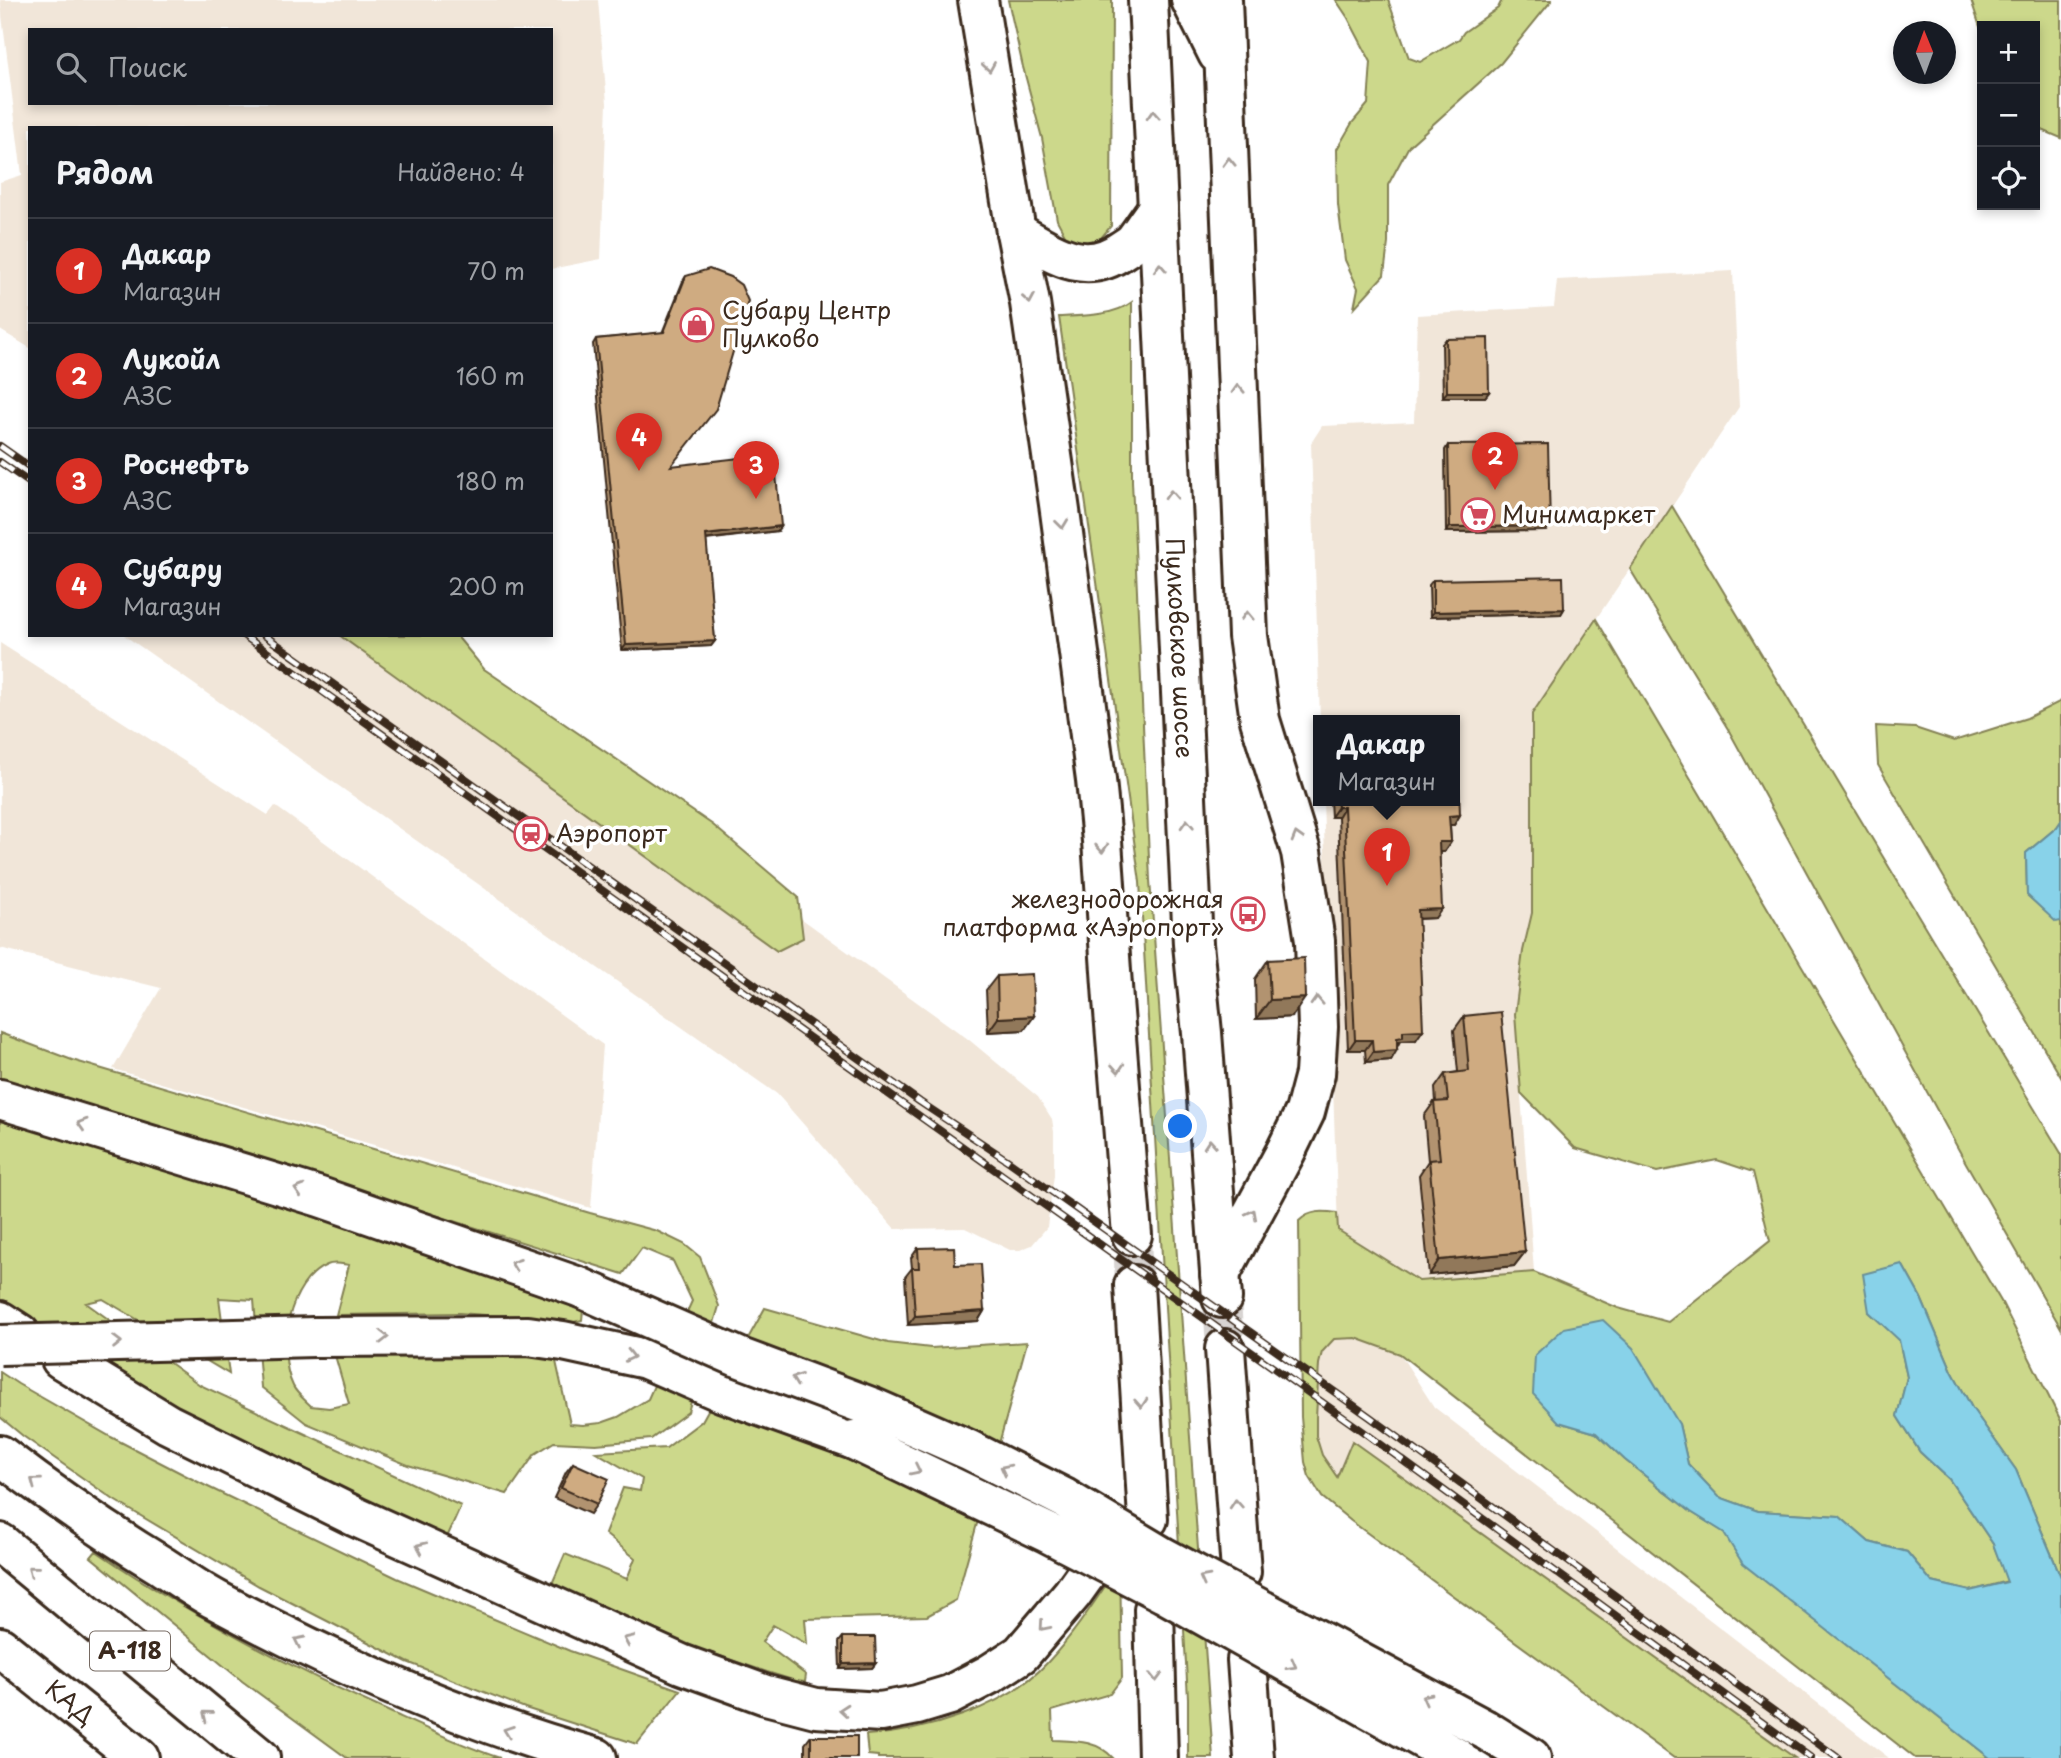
<!DOCTYPE html>
<html lang="ru">
<head>
<meta charset="utf-8">
<style>
	:root { --surface:#171b24; --page:#20242c; --text:#f1f3f6; --muted:#9ea1a6; --line:#363941; --accent:#d93025 }
	body { margin:0; font-family:"Playpen Sans",sans-serif; background:var(--page); color:var(--text) }
	.controls { position:absolute; right:21px; top:21px; display:grid; overflow:hidden; border-radius:0px; box-shadow:0 4px 10px #0003 }
	.controls button { width:63px; height:63px; display:grid; place-items:center; padding:0; border:0; border-bottom:2px solid var(--line); background:var(--surface); color:var(--text); font:35px sans-serif }
	.compass { position:absolute; left:1893px; top:21px; width:63px; height:63px; border-radius:50%; background:var(--surface); box-shadow:0 4px 10px #0003; rotate:359deg }
	.you { position:absolute; left:1181px; top:1127px; width:24px; height:24px; margin:-18px; border:5px solid #fff; border-radius:50%; background:#1a73e8; box-shadow:0 0 0 10px #1a73e833 }
	.badge { display:grid; place-items:center; width:46px; height:46px; border-radius:50%; background:var(--accent); color:#fff; font-size:23px; font-weight:700 }
	.pin { position:absolute; translate:-50% -58px; filter:drop-shadow(0 2px 4px #0008) }
	.pin::after { content:''; position:absolute; top:37px; width:24px; height:21px; background:inherit; clip-path:polygon(0 0,100% 0,50% 100%) }
	.popup { position:absolute; left:1313px; top:715px; width:147px; height:91px; box-sizing:border-box; display:grid; place-content:center; border-radius:0px; background:var(--surface); filter:drop-shadow(0 2px 5px #0005); font-size:23px; white-space:nowrap; color:var(--muted) }
	.popup b { font-size:26px; color:var(--text) }
	.popup::after { content:''; position:absolute; left:50%; top:100%; margin-left:-14px; border:14px solid transparent; border-top-color:var(--surface) }
	.list { margin:0; padding:0; list-style:none }
	h2 { display:flex; justify-content:space-between; align-items:center; height:91px; margin:0; padding:0 28px; font-size:30px }
	h2 small { font-size:23px; font-weight:400; color:var(--muted) }
	.list li { display:grid; grid-template-columns:46px 1fr auto; gap:21px; align-items:center; box-sizing:border-box; height:105px; padding:0 28px; border-top:2px solid var(--line) }
	.list b { display:block; font-size:26px; white-space:nowrap }
	.list p { margin:0; font-size:23px; white-space:nowrap; color:var(--muted) }
	.list em { font-size:23px; font-style:normal; color:var(--muted) }
	.icon { flex:none; width:38px; height:38px; fill:none; stroke:currentColor; stroke-width:2; stroke-linecap:round; stroke-linejoin:round }
	.map { position:relative; flex:none; width:2061px; height:1758px; overflow:hidden }
	.search { position:absolute; background:var(--surface); box-shadow:0 4px 10px #0003; left:28px; top:28px; width:525px; height:77px; display:flex; align-items:center; gap:18px; box-sizing:border-box; padding:0 24px; border-radius:0px; color:var(--muted); font-size:26px }
	.panel { position:absolute; background:var(--surface); box-shadow:0 4px 10px #0003; left:28px; top:126px; width:525px; height:511px; border-radius:0px }
	.map>svg:first-child { display:block }
	.built { fill:#f1e6d9; fill-rule:evenodd }
	.green { fill:#ccd88b; stroke:#848154; stroke-width:2 }
	.water { fill:#88d2e9; stroke:#698f98; stroke-width:2 }
	.lines { fill:none; stroke-linecap:round; stroke-linejoin:round }
	.major-tunnel { stroke:#d8d4d2; stroke-width:38; stroke-dasharray:38 19; stroke-linecap:butt }
	.minor-casing { stroke:#3b2a1e; stroke-width:44 }
	.major-casing { stroke:#3b2a1e; stroke-width:44 }
	.highway-casing { stroke:#3b2a1e; stroke-width:44 }
	.minor { stroke:#fff; stroke-width:38 }
	.major { stroke:#fff; stroke-width:38 }
	.highway { stroke:#fff; stroke-width:38 }
	.rail-casing { stroke:#3b2a1e; stroke-width:8 }
	.rail { stroke:#fff; stroke-width:5; stroke-dasharray:16; stroke-linecap:butt }
	.highway-bridge-casing { stroke:#3b2a1e; stroke-width:44; stroke-linecap:butt }
	.highway-bridge { stroke:#fff; stroke-width:38 }
	.wall { fill:#b2936f; stroke:#3b2a1e; stroke-width:2 }
	.shaded-wall { fill:#91785a; stroke:#3b2a1e; stroke-width:2 }
	.building { fill:#cfab81; stroke:#3b2a1e; stroke-width:2 }
	.oneway { stroke:#a79f9a }
	.labels { text-anchor:middle; stroke-width:7; stroke-linejoin:round; paint-order:stroke }
	.shield { fill:#fff; stroke:#766a62; stroke-width:2 }
	.shield-label { font-size:23px; font-weight:bold; fill:#3b2a1e }
	.poi-label { font-size:24px; fill:#3b2a1e; stroke:#fff; text-anchor:start }
	.street-label { font-size:24px; fill:#3b2a1e; stroke:#fff }
</style>
</head>
<body>
<div class="map">
<svg width="2061" height="1758" viewBox="0 0 2061 1758">
	<rect width="100%" height="100%" fill="#fff"/>
	<filter id="ink" filterUnits="userSpaceOnUse"><feTurbulence type="fractalNoise" baseFrequency=".0143" numOctaves="2"/><feDisplacementMap in="SourceGraphic" scale="14" xChannelSelector="R" yChannelSelector="G"/><feConvolveMatrix kernelMatrix="1 2 1 2 8 2 1 2 1" color-interpolation-filters="sRGB"/></filter>
	<g filter="url(#ink)">
		<path class="built" d="M0 0H598L607 103 601 259 551 269V128H30V348L0 330V182L22 175ZM30 30H551V103H30Z
			M1733 271 1739 407 1532 714V913L1523 951 1515 1014 1534 1272 1419 1281 1338 1229 1323 800H1455V720H1320L1311 443 1322 426 1414 422 1417 315 1554 307 1557 280Z
			M124 635H392L679 830 968 1039 1038 1097 1052 1119 1054 1132V1175L1047 1227 1032 1245 1020 1250H1010L965 1228 895 1229 777 1094Z
			M0 643 268 815 275 806 603 1045 591 1208 113 1069 161 988 0 948Z
			M1342 1338H1356L1400 1354 1434 1407 1889 1758H1698L1338 1477 1322 1455 1316 1436V1418L1319 1364 1322 1352 1334 1339Z"/>
		<path class="green" d="M1008 0H1112L1111 226 1101 238 1082 245 1066 237 1057 220 1042 138 1023 67Z
			M1336 0H1388L1409 58 1420 62 1459 39 1464 32 1498 8 1502 0H1552L1501 63 1409 146 1388 185V243L1384 275 1354 308 1358 288 1345 260 1338 205 1337 149 1352 123 1368 104 1371 62 1348 18Z
			M1971 0H2061V138L2035 127V26H1982V33Z
			M1132 302V481L1150 880 1213 1758H1188V1698L1140 882 1059 317C1081 316 1114 316 1132 302Z
			M1672 506 2061 1153V1328L1966 1163 1728 729 1630 569Z
			M1596 619 2002 1303 2061 1421V1577L2016 1470 1972 1408 1952 1371 1921 1298 1902 1264 1869 1312 1899 1339 1907 1377 1897 1416 1920 1452 1949 1479 1993 1544 2008 1581 1970 1591 1932 1582 1907 1552 1869 1542 1839 1516 1758 1511 1719 1497 1688 1464 1679 1424 1559 1422 1596 1433 1625 1460 1691 1512 1724 1532 1744 1564 1990 1758H1915L1400 1354 1356 1338 1334 1339 1322 1352 1319 1364 1316 1418V1436L1322 1455 1337 1477 1352 1441 1795 1758H1674L1351 1521 1322 1497 1309 1476 1305 1462 1301 1417 1299 1221C1310 1210 1323 1211 1337 1213L1338 1230 1419 1281 1534 1272 1618 1308 1668 1322 1770 1241 1753 1172 1717 1160 1657 1172 1575 1148 1521 1093 1515 1014 1523 951 1532 913V714Z
			M339 635H456L484 669 713 825 798 897 803 938 777 951Z
			M2061 701V821L2057 827 2026 853 2027 895 2056 921H2061V1077L1878 765 1876 726 1915 728 1954 741 2027 718Z
			M0 1033 72 1060 590 1213 657 1231 684 1244 700 1257 719 1306 688 1412 651 1439 596 1444 554 1442 535 1454 507 1494 408 1465 306 1423 261 1387 254 1300 219 1298 229 1374 103 1299 86 1303 200 1385 461 1506 445 1542 288 1472 0 1307V1115L314 1213 583 1310 582 1320 574 1322 459 1313 336 1315 349 1265C342 1264 333 1262 327 1265 288 1281 276 1351 293 1386 296 1393 305 1400 311 1406L329 1408 349 1404 334 1352 418 1347 555 1357 570 1424 583 1425 601 1423 618 1417 648 1399 692 1301 673 1261 642 1248 623 1274 0 1078Z
			M765 1308 888 1343 931 1348 1027 1342 956 1600 927 1616 805 1619 807 1644 773 1625 762 1642 806 1675 805 1682 796 1681 767 1672 643 1630 551 1586 565 1554 627 1579 635 1558 605 1534 623 1488 640 1491 642 1479 596 1452 666 1448 702 1421Z
			M0 1372 18 1384 111 1437 206 1486 397 1578 570 1651 680 1690 637 1744 525 1708 407 1662 259 1586 114 1500 23 1436 0 1417Z
			M96 1551C189 1614 289 1667 392 1713 427 1729 463 1746 500 1758H347L242 1681 91 1557Z
			M1120 1564 1122 1678 1110 1694 1052 1711 1053 1740C1075 1741 1097 1740 1113 1758H878V1756L868 1755 866 1735C925 1732 1006 1708 1047 1663 1075 1633 1097 1598 1120 1564Z"/>
		<path class="water" d="M2061 821V921L2056 922 2027 895 2026 853 2057 827Z
			M1902 1264 1921 1298 1952 1371 1972 1408 2016 1470 2061 1577V1758H1990L1743 1564 1723 1532 1691 1512 1625 1460 1596 1433 1559 1422 1533 1394 1535 1355 1564 1328 1603 1320 1633 1348 1679 1424 1688 1464 1719 1497 1758 1511 1839 1516 1869 1542 1907 1552 1932 1582 1970 1591 2007 1582 1993 1544 1949 1479 1920 1452 1897 1416 1907 1377 1899 1340 1869 1312 1863 1274Z"/>
		<g class="lines">
			<path class="major-tunnel" d="M1132 1235 1134 1285
				M1222 1298 1225 1349"/>
			<defs>
				<path id="minor" d="M1191 0 1218 54
					M1220 1274 1286 1151 1305 1112 1315 1074 1318 1027 1315 941 1301 852 1260 720 1248 636 1222 0"/>
				<g id="major">
					<path d="M978 0 1016 232 1030 303 1060 511 1096 780 1102 841 1113 1000 1132 1235"/>
					<path id="s1" d="M1148 0 1193 944 1202 1033 1222 1298"/>
					<path d="M1016 232C1051 252 1084 278 1122 250 1127 247 1132 244 1135 240 1143 230 1150 218 1158 208"/>
					<path d="M1134 1285 1148 1519"/>
					<path d="M0 1321 20 1334"/>
					<path d="M1225 1349 1241 1572"/>
					<path d="M61 1359 168 1424 356 1517 681 1664 766 1695 816 1708 881 1712 917 1705 950 1695 990 1674 1021 1654 1072 1594 1087 1573"/>
					<path d="M1154 1609 1158 1758"/>
					<path d="M1247 1660 1254 1758"/>
				</g>
				<g id="highway">
					<path d="M0 1099 320 1197 579 1287"/>
					<path d="M315 1337 528 1336 563 1341 646 1359 724 1393 854 1440"/>
					<path d="M0 1455C52 1495 106 1532 162 1566 179 1577 197 1590 216 1600 337 1665 464 1721 597 1758"/>
					<path d="M0 1543 260 1758"/>
					<path id="s2" d="M0 1647 139 1758"/>
					<path d="M1486 1730 1531 1758"/>
				</g>
			</defs>
			<use href="#minor" class="minor-casing"/>
			<use href="#major" class="major-casing"/>
			<use href="#highway" class="highway-casing"/>
			<use href="#minor" class="minor"/>
			<use href="#major" class="major"/>
			<use href="#highway" class="highway"/>
			<defs>
				<path id="rail" d="M0 446 30 467
					M0 462 30 483
					M243 635 1361 1430 1811 1758
					M264 635 920 1102 1010 1162 1370 1417 1838 1758"/>
			</defs>
			<use href="#rail" class="rail-casing"/>
			<use href="#rail" class="rail"/>
			<defs>
				<path id="highway-bridge" d="M579 1287 738 1357 871 1407 969 1450 1064 1498 1163 1557 1486 1730
					M0 1345 315 1337
					M854 1440 1048 1533 1164 1593 1457 1758"/>
			</defs>
			<use href="#highway-bridge" class="highway-bridge-casing"/>
			<use href="#highway-bridge" class="highway-bridge"/>
		</g>
		<path class="wall" d="M686 276 672 466 777 531 706 540 715 641 711 646 622 650 593 344 596 339 662 333 683 281Z
			M1446 339 1489 392 1485 397H1443L1442 344Z
			M1448 445 1546 531 1446 532 1445 450Z
			M1433 580 1564 609 1561 614 1430 617 1429 585Z
			M1330 800H1455L1460 815 1454 825H1450L1451 842 1444 852H1440L1435 918 1418 919 1416 1040 1400 1041 1391 1060 1366 1062 1365 1050H1348L1338 817H1331Z
			M1268 960 1292 1017 1256 1019 1255 979Z
			M997 976 1034 1016 1024 1030 988 1032 986 990Z
			M1464 1016 1525 1252 1514 1266 1429 1275 1419 1175 1428 1161 1424 1116 1434 1102H1436L1435 1088 1445 1074 1458 1072 1454 1030Z
			M918 1248 955 1265 984 1311 978 1321 908 1325 905 1277 912 1268 911 1258Z
			M573 1463 597 1504 590 1514 554 1498 566 1472Z
			M843 1637 876 1663 872 1668 840 1669 839 1642Z
			M811 1736 857 1758H805V1744Z"/>
		<path class="shaded-wall" d="M1447 392H1489L1485 397H1443Z
			M781 526 777 531 702 540 706 535Z
			M1550 526 1546 531 1446 532 1450 527Z
			M1564 609 1561 614 1430 617 1433 612Z
			M715 641 711 646 622 650 626 645Z
			M1338 807H1344L1338 817H1331Z
			M1460 815 1454 825H1442L1449 816Z
			M1439 842H1451L1444 852H1432Z
			M1442 909 1435 918 1411 919 1418 910Z
			M1305 998 1292 1017 1256 1019 1270 1000Z
			M1034 1016 1024 1030 988 1032 998 1018Z
			M1423 1030 1416 1040 1400 1041 1396 1047 1390 1048 1403 1031Z
			M1355 1040H1372L1365 1050H1348Z
			M1397 1050 1391 1060 1366 1062 1373 1052Z
			M1525 1252 1514 1266 1429 1275 1439 1260Z
			M984 1311 978 1321 908 1325 915 1316Z
			M876 1663 872 1668 840 1669 843 1664Z"/>
		<path class="building" d="M709 269 730 277 741 285 748 301 716 409 671 466 774 454 781 526 706 535 715 641 626 645 596 339 664 332 686 276Z
			M1488 338 1489 392H1447L1446 339Z
			M1548 444 1550 526 1450 527 1448 445Z
			M1563 577 1564 609 1433 612V580Z
			M1455 726H1457L1460 815 1449 816 1451 842H1439L1442 909 1418 910 1423 1030 1403 1031V1037L1397 1038V1050L1373 1052 1372 1040H1355L1344 807H1338L1337 800H1455Z
			M1304 958 1305 998 1270 1000 1268 960Z
			M1032 974 1034 1016 998 1018 997 976Z
			M1501 1012 1525 1252 1439 1260 1429 1160 1440 1159 1434 1102 1448 1101 1445 1074 1469 1071 1464 1016Z
			M954 1247 955 1265 981 1264 984 1311 915 1316 912 1268H919L918 1248Z
			M573 1463 609 1479 597 1504 561 1488Z
			M843 1637H875L876 1663 843 1664Z
			M811 1736H857V1758H811Z"/>
		<defs><path id="oneway-chevron" d="M-2-3.5L2.5 0L-2 3.5" fill="none" stroke-width="1.6" stroke-linecap="round" stroke-linejoin="round" transform="scale(1.75)"/></defs>
		<g class="oneway">
			<use href="#oneway-chevron" transform="translate(989 67) rotate(81)"/>
			<use href="#oneway-chevron" transform="translate(1153 115) rotate(-93)"/>
			<use href="#oneway-chevron" transform="translate(1229 162) rotate(-92)"/>
			<use href="#oneway-chevron" transform="translate(1160 268) rotate(-93)"/>
			<use href="#oneway-chevron" transform="translate(1029 299) rotate(80)"/>
			<use href="#oneway-chevron" transform="translate(1238 389) rotate(-92)"/>
			<use href="#oneway-chevron" transform="translate(1171 495) rotate(-93)"/>
			<use href="#oneway-chevron" transform="translate(1062 524) rotate(83)"/>
			<use href="#oneway-chevron" transform="translate(1247 616) rotate(-92)"/>
			<use href="#oneway-chevron" transform="translate(1187 824) rotate(-93)"/>
			<use href="#oneway-chevron" transform="translate(1297 837) rotate(-106)"/>
			<use href="#oneway-chevron" transform="translate(1102 848) rotate(86)"/>
			<use href="#oneway-chevron" transform="translate(1317 1001) rotate(-92)"/>
			<use href="#oneway-chevron" transform="translate(1118 1068) rotate(85)"/>
			<use href="#oneway-chevron" transform="translate(82 1124) rotate(-163)"/>
			<use href="#oneway-chevron" transform="translate(1210 1144) rotate(-94)"/>
			<use href="#oneway-chevron" transform="translate(299 1190) rotate(-163)"/>
			<use href="#oneway-chevron" transform="translate(1252 1214) rotate(-62)"/>
			<use href="#oneway-chevron" transform="translate(515 1264) rotate(-160)"/>
			<use href="#oneway-chevron" transform="translate(384 1337)"/>
			<use href="#oneway-chevron" transform="translate(117 1342) rotate(-1)"/>
			<use href="#oneway-chevron" transform="translate(630 1356) rotate(13)"/>
			<use href="#oneway-chevron" transform="translate(796 1379) rotate(-159)"/>
			<use href="#oneway-chevron" transform="translate(1141 1403) rotate(86)"/>
			<use href="#oneway-chevron" transform="translate(1005 1469) rotate(-153)"/>
			<use href="#oneway-chevron" transform="translate(916 1470) rotate(26)"/>
			<use href="#oneway-chevron" transform="translate(35 1482) rotate(-143)"/>
			<use href="#oneway-chevron" transform="translate(1236 1504) rotate(-94)"/>
			<use href="#oneway-chevron" transform="translate(421 1547) rotate(-156)"/>
			<use href="#oneway-chevron" transform="translate(32 1570) rotate(-141)"/>
			<use href="#oneway-chevron" transform="translate(1204 1579) rotate(-152)"/>
			<use href="#oneway-chevron" transform="translate(1044 1626) rotate(131)"/>
			<use href="#oneway-chevron" transform="translate(628 1640) rotate(-156)"/>
			<use href="#oneway-chevron" transform="translate(299 1641) rotate(-154)"/>
			<use href="#oneway-chevron" transform="translate(1292 1665) rotate(29)"/>
			<use href="#oneway-chevron" transform="translate(1156 1677) rotate(89)"/>
			<use href="#oneway-chevron" transform="translate(1426 1698) rotate(-152)"/>
			<use href="#oneway-chevron" transform="translate(844 1710) rotate(-175)"/>
			<use href="#oneway-chevron" transform="translate(207 1715) rotate(-141)"/>
			<use href="#oneway-chevron" transform="translate(508 1731) rotate(-160)"/>
		</g>
	</g>
	<defs>
		<symbol id="shop-ring" viewBox="-11 -11 22 22"><circle r="9.5" fill="#fff" stroke="#d1495b" stroke-width="1.5"/><path d="M-5-2.5h2.3a2.7 3.5 0 0 1 5.4 0H5L5.5 6h-11ZM-1.5-2.5h3a1.5 2.3 0 0 0-3 0Z" fill="#d1495b"/></symbol>
		<symbol id="supermarket-ring" viewBox="-11 -11 22 22"><circle r="9.5" fill="#fff" stroke="#d1495b" stroke-width="1.5"/><path d="M-6-5.5h2.5l.6 2H6L4.5 2H-2.5L-4.4-4H-6ZM-1.5 3.2a1.3 1.3 0 1 0 .1 0ZM3 3.2a1.3 1.3 0 1 0 .1 0Z" fill="#d1495b"/></symbol>
		<symbol id="station-ring" viewBox="-11 -11 22 22"><circle r="9.5" fill="#fff" stroke="#d1495b" stroke-width="1.5"/><path d="M-3-6H3Q5-6 5-4V2Q5 4 3 4L4.5 6H3L1.5 4h-3L-3 6H-4.5L-3 4Q-5 4-5 2V-4Q-5-6-3-6ZM-3.5-4v3h7v-3ZM-3.5 1v1.5H-2V1ZM2 1v1.5H3.5V1Z" fill="#d1495b"/></symbol>
		<symbol id="bus-ring" viewBox="-11 -11 22 22"><circle r="9.5" fill="#fff" stroke="#d1495b" stroke-width="1.5"/><path d="M-5-6H5V4H4V6H2V4H-2V6H-4V4H-5ZM-3.5-4V0h7V-4ZM-3.5 1.2v1.5H-2V1.2ZM2 1.2v1.5H3.5V1.2Z" fill="#d1495b"/></symbol>
	</defs>
	<g fill-rule="evenodd">
		<use href="#shop-ring" x="678" y="306" width="38" height="38"/>
		<use href="#supermarket-ring" x="1459" y="496" width="38" height="38"/>
		<use href="#station-ring" x="512" y="815" width="38" height="38"/>
		<use href="#bus-ring" x="1229" y="895" width="38" height="38"/>
	</g>
	<g class="labels">
		<rect class="shield" x="90" y="1631.5" width="80" height="39" rx="5"/>
		<g class="shield-label">
			<text x="130" y="1659">А-118</text>
		</g>
		<g class="poi-label">
			<text x="722" y="319">Субару Центр<tspan x="722" dy="28">Пулково</tspan></text>
			<text x="1502" y="523">Минимаркет</text>
			<text x="556" y="842">Аэропорт</text>
			<text x="1224" y="908" text-anchor="end">железнодорожная<tspan x="1224" dy="28">платформа «Аэропорт»</tspan></text>
		</g>
		<g class="street-label">
			<text dy="8" stroke="none"><textPath href="#s1" startOffset="649">Пулковское шоссе</textPath></text>
			<text dy="8" stroke="none"><textPath href="#s2" startOffset="89">КАД</textPath></text>
		</g>
	</g>
</svg>
<div class="controls">
<button>+</button>
<button>−</button>
<button><svg class="icon" aria-label="locate" viewBox="0 0 24 24"><circle cx="12" cy="12" r="6"/><path d="M12 2v4M12 18v4M2 12h4M18 12h4"/></svg></button>
</div>
<svg class="compass" viewBox="-18 -18 36 36"><path d="M0-13l5 13h-10z" fill="#e53935"/><path d="M0 13l5-13h-10z" fill="#9ea1a6"/></svg>
<div class="you"></div>
<div class="pin badge" style="left:1387px;top:886px">1</div>
<div class="popup"><b>Дакар</b>Магазин</div>
<div class="pin badge" style="left:1495px;top:490px">2</div>
<div class="pin badge" style="left:756px;top:499px">3</div>
<div class="pin badge" style="left:639px;top:471px">4</div>
<div class="search"><svg class="icon" aria-label="search" viewBox="0 0 24 24"><circle cx="10" cy="10" r="6"/><path d="M15 15l6 6"/></svg>Поиск</div>
<section class="panel">
<h2>Рядом<small>Найдено: 4</small></h2>
<ul class="list">
<li><span class="badge">1</span><div><b>Дакар</b><p>Магазин</p></div><em>70 m</em></li>
<li><span class="badge">2</span><div><b>Лукойл</b><p>АЗС</p></div><em>160 m</em></li>
<li><span class="badge">3</span><div><b>Роснефть</b><p>АЗС</p></div><em>180 m</em></li>
<li><span class="badge">4</span><div><b>Субару</b><p>Магазин</p></div><em>200 m</em></li>
</ul>
</section>
</div>
</body>
</html>
